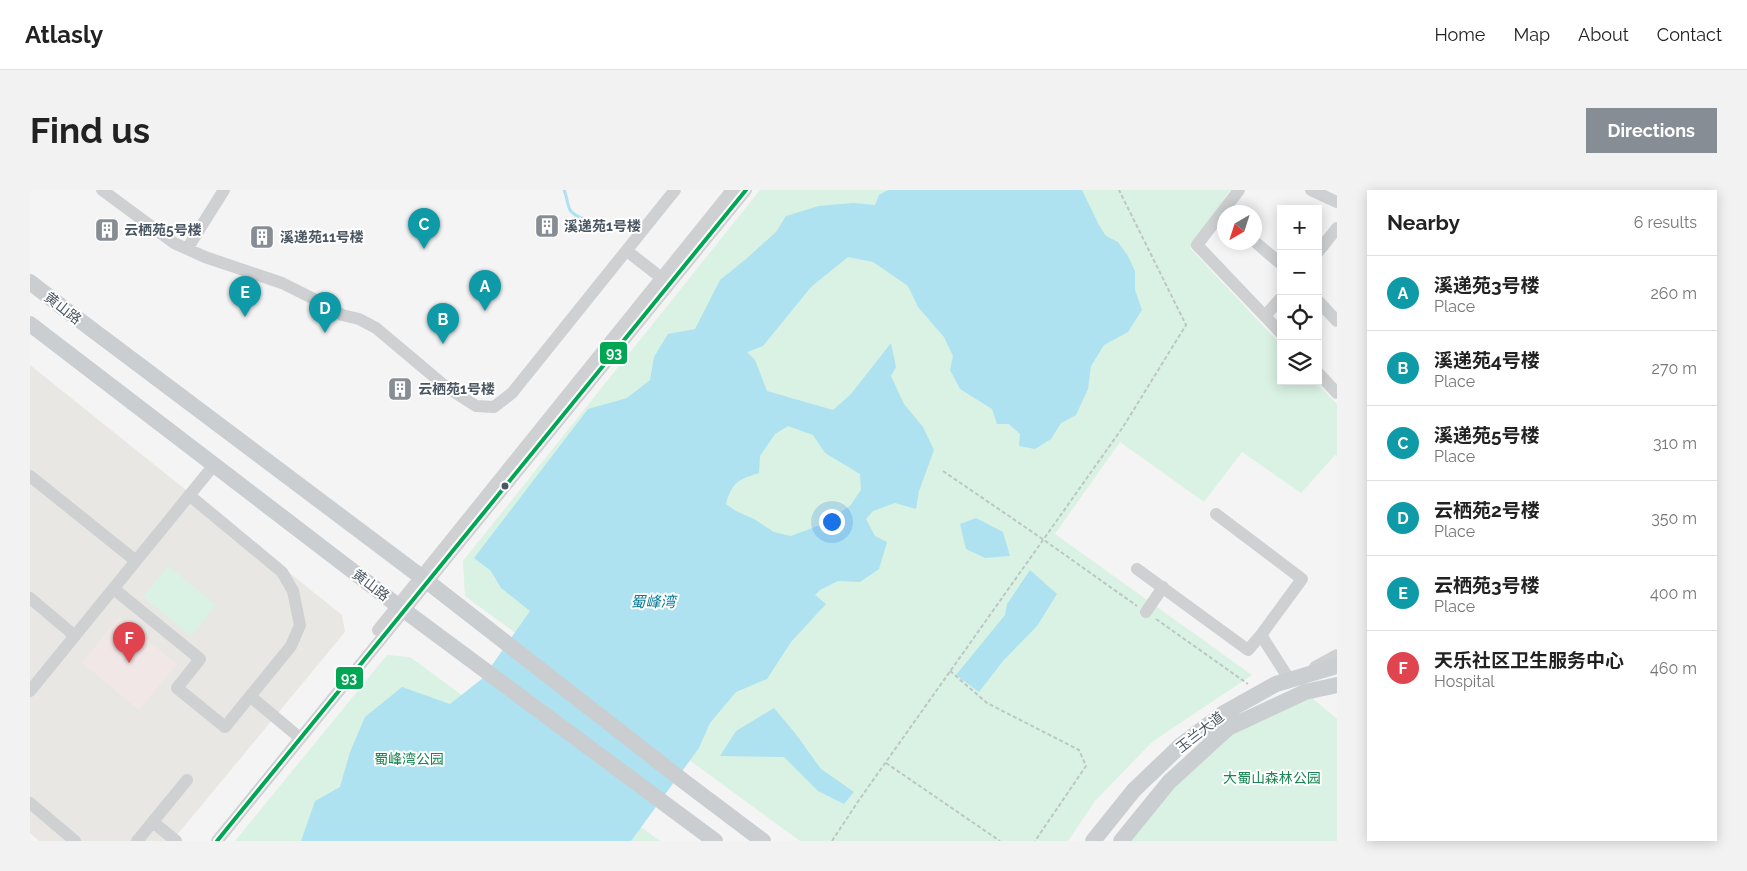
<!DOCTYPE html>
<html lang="en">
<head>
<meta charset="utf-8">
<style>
	:root { --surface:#fff; --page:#f2f2f2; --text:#222; --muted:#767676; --line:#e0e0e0; --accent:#868d94 }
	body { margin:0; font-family:Raleway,"Noto Sans SC",sans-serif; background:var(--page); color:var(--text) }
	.controls { position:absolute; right:15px; top:15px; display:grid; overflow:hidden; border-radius:0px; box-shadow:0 2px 12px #0003 }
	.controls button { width:45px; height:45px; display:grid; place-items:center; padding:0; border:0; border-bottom:1px solid var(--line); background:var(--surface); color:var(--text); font:25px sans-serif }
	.compass { position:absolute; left:1187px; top:15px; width:45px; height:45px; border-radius:50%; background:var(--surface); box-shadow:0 2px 12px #0003; rotate:219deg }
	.you { position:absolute; left:801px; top:331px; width:18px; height:18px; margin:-12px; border:4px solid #fff; border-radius:50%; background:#1a73e8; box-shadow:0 0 0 8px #1a73e833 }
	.badge { display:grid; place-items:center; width:32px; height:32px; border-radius:50%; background:var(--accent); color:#fff; font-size:16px; font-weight:700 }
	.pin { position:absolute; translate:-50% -41px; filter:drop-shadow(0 1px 2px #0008) }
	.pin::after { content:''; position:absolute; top:26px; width:18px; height:15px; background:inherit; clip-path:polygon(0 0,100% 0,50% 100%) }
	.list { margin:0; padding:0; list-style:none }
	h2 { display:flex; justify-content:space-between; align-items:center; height:65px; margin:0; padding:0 20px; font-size:21px }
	h2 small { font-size:16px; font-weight:400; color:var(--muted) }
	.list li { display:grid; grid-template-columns:32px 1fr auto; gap:15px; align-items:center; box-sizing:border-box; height:75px; padding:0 20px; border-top:1px solid var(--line) }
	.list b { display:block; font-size:19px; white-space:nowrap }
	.list p { margin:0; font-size:16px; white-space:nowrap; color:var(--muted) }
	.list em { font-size:16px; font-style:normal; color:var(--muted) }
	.icon { flex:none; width:28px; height:28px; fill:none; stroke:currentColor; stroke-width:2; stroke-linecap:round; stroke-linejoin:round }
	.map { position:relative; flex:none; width:1307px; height:651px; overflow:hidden; border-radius:0px }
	header { display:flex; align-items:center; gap:30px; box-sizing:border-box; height:70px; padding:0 25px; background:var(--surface); border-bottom:1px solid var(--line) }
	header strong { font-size:24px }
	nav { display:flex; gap:28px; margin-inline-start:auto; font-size:18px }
	.intro { display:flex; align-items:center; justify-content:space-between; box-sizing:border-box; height:120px; padding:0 30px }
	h1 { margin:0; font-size:35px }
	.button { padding:12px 22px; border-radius:0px; background:var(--accent); color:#fff; font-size:18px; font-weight:700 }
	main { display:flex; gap:30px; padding:0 30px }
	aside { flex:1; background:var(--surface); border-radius:0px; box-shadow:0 2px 12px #0003 }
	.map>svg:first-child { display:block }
	.commercial { fill:#e8e7e3 }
	.medical { fill:#f1e7e6 }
	.green { fill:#d9f2e3 }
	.water { fill:#aee2f0; fill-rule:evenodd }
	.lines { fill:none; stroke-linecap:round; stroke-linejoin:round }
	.stream { stroke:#aee2f0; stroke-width:3 }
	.path { stroke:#bcc7c4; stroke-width:2; stroke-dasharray:4 2.5; stroke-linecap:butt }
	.minor { stroke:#ced0d2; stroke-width:12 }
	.major { stroke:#caced1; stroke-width:16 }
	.bus-1-casing { stroke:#fff; stroke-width:8 }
	.bus-1 { stroke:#00a651; stroke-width:4 }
	.bus-dot { fill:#4a5661; stroke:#fff; stroke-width:2 }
	.labels { text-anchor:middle; stroke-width:4; stroke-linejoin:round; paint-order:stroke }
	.poi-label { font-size:14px; font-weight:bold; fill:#4a5661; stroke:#fff; text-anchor:start }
	.street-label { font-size:14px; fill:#4a5661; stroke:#fff }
	.park-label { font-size:14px; fill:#17864f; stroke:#fff }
	.water-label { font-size:15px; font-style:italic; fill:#0c7c9b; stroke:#fff }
	.line-badge { stroke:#fff; stroke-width:2 }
	.badge-label { font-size:14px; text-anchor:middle; font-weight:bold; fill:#fff }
</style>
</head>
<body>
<header>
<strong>Atlasly</strong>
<nav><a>Home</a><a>Map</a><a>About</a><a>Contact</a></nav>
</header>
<div class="intro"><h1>Find us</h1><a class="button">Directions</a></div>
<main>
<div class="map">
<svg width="1307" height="651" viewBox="0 0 1307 651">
	<rect width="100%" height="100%" fill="#f4f4f4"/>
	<path class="commercial" d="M0 175 312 425 315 442 142 651H9L0 643Z"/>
	<path class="medical" d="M89 427 147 474 109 520 52 473Z"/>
	<path class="green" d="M730 0H1200L1160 58 1251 155V191H1285L1307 214V266L1305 265 1271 303 1212 262 1174 312 1090 252 1025 344 1222 485 1122 552 1065 611 1038 651H770L435 406 433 371Z
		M138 376 186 415 161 446 113 407Z
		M357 465 380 467 630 651H205Z
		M1275 502 1307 529V651H1091L1198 538Z"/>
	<path class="water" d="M858 0H1052L1069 35 1076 46 1088 52 1098 66 1105 81V100L1112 120 1098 142 1074 155 1061 176 1058 199 1046 225 1031 233 1021 249 1005 259 989 256 990 244 979 234H967L962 219 930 199 920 180 923 166 914 147 888 117 878 96 843 72 818 67 781 97 733 156 717 162 725 170 737 201 803 220 821 204 861 153 866 177 861 186 874 214 893 237 904 260 889 301 886 319 865 313 843 321 836 329 845 346 857 352 849 379 830 392 808 391 790 400 785 405 796 414 761 452 737 489 706 502 680 533 669 558 601 651H271L285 611 310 597 320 562 335 527 372 497 420 514 453 488 500 421 471 398 461 381 444 368 558 219 597 208 620 190 624 167 638 144 665 139 690 90 716 69 746 42 756 26 789 16 823 13 845 15 849 5ZM758 236 783 245 795 263 830 284 831 300 820 316 790 335 761 346 744 342 724 329 706 321 696 314C702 292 709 289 729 283L730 266 745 244Z
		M946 328 973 342 980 366 955 368 936 359 930 334Z
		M1000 380 1027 404 1007 436 973 471 949 502 926 485 975 425 977 414Z
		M744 518 765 543 791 579 824 602 814 614 788 601 754 567 690 566 706 541Z"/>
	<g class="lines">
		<path class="stream" d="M534 0C537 6 537 14 540 20 546 28 558 30 566 32"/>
		<path class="path" d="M913 281 1014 350 1107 416
			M1126 429 1218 494
			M920 481 957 513 1049 560 1056 576 1005 651
			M856 573 970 651
			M802 651 829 610 1093 237 1156 135 1089 0"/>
		<path class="minor" d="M72 0 144 53 175 67 252 93 292 113 312 125 329 129 346 138 415 196 446 216 464 217 482 203 645 0
			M1209 0 1167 55 1251 143
			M1281 0 1307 12
			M1224 51 1251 74
			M157 59 194 0
			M597 61 638 93
			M1288 62 1307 38
			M1288 111 1307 131
			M1235 126 1251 108
			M1288 183 1307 203
			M0 286 106 371
			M1186 324 1272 389 1231 445 1259 489
			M1107 379 1218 460 1231 445
			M84 399 170 469 147 498 195 537 261 456 270 435 263 401 252 382 159 305
			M0 408 45 446
			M1116 422 1133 397
			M348 440 702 0
			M1285 477 1307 465
			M0 501 184 275
			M220 506 270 548
			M0 613 45 651
			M123 632 146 651
			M107 651 157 590
			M187 651 716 0"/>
		<path class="major" d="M0 92 36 120 398 392 656 593 733 651
			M0 134 367 415 685 651
			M1063 651 1104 600 1150 556 1194 523 1246 494 1307 476
			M1091 651 1139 592 1198 538 1275 502 1307 495"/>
		<defs>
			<path id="bus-1" d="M187 651 716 0"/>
		</defs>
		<use href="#bus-1" class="bus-1-casing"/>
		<use href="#bus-1" class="bus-1"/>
	</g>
	<defs>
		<symbol id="building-square" viewBox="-11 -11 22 22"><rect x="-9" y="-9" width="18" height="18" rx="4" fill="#868d94" stroke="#fff"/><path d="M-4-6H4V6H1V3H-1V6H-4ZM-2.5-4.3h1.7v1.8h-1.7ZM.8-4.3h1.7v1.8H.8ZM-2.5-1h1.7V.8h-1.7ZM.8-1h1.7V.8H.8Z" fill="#fff"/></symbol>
	</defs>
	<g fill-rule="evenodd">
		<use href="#building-square" x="503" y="22" width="28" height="28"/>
		<use href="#building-square" x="63" y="26" width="28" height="28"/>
		<use href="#building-square" x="218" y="33" width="28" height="28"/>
		<use href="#building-square" x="356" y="185" width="28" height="28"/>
	</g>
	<circle class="bus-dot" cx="475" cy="296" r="4.5"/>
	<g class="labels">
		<g class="poi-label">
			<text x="534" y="41">溪递苑1号楼</text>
			<text x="94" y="45">云栖苑5号楼</text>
			<text x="250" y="52">溪递苑11号楼</text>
			<text x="388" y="204">云栖苑1号楼</text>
		</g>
		<g class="street-label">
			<text transform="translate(33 118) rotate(38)" y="5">黄山路</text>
			<text transform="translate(341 395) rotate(37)" y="5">黄山路</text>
			<text transform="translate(1170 542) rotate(-38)" y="5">玉兰大道</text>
		</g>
		<g class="park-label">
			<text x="379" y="574">蜀峰湾公园</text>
			<text x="1242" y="593">大蜀山森林公园</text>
		</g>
		<g class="water-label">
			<text x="623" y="417">蜀峰湾</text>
		</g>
	</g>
	<g class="line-badge">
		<rect x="569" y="151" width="29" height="24" rx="5" fill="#00a651"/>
		<rect x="305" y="476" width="29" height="24" rx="5" fill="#00a651"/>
	</g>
	<g class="badge-label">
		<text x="584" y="168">93</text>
		<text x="319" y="493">93</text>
	</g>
</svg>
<div class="controls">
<button>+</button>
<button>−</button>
<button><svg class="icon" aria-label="locate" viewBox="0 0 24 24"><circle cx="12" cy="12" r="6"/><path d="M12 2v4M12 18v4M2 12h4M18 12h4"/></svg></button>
<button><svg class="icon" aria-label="layers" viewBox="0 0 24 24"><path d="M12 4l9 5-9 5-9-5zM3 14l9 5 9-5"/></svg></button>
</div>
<svg class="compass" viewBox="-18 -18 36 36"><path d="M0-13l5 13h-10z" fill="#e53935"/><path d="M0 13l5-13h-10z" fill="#767676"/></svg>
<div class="you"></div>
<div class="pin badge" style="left:455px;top:121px;background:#0f9aa8">A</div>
<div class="pin badge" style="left:413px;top:154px;background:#0f9aa8">B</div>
<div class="pin badge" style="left:394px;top:59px;background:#0f9aa8">C</div>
<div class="pin badge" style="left:295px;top:143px;background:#0f9aa8">D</div>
<div class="pin badge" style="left:215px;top:127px;background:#0f9aa8">E</div>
<div class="pin badge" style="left:99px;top:473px;background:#e0444e">F</div>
</div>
<aside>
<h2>Nearby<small>6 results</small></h2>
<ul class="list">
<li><span class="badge" style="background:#0f9aa8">A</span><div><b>溪递苑3号楼</b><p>Place</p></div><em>260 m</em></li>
<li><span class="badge" style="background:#0f9aa8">B</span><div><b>溪递苑4号楼</b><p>Place</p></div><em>270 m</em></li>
<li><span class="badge" style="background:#0f9aa8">C</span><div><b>溪递苑5号楼</b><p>Place</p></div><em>310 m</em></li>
<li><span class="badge" style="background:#0f9aa8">D</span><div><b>云栖苑2号楼</b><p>Place</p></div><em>350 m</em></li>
<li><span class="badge" style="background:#0f9aa8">E</span><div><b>云栖苑3号楼</b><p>Place</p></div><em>400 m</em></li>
<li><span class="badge" style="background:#e0444e">F</span><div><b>天乐社区卫生服务中心</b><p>Hospital</p></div><em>460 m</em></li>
</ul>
</aside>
</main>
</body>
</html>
